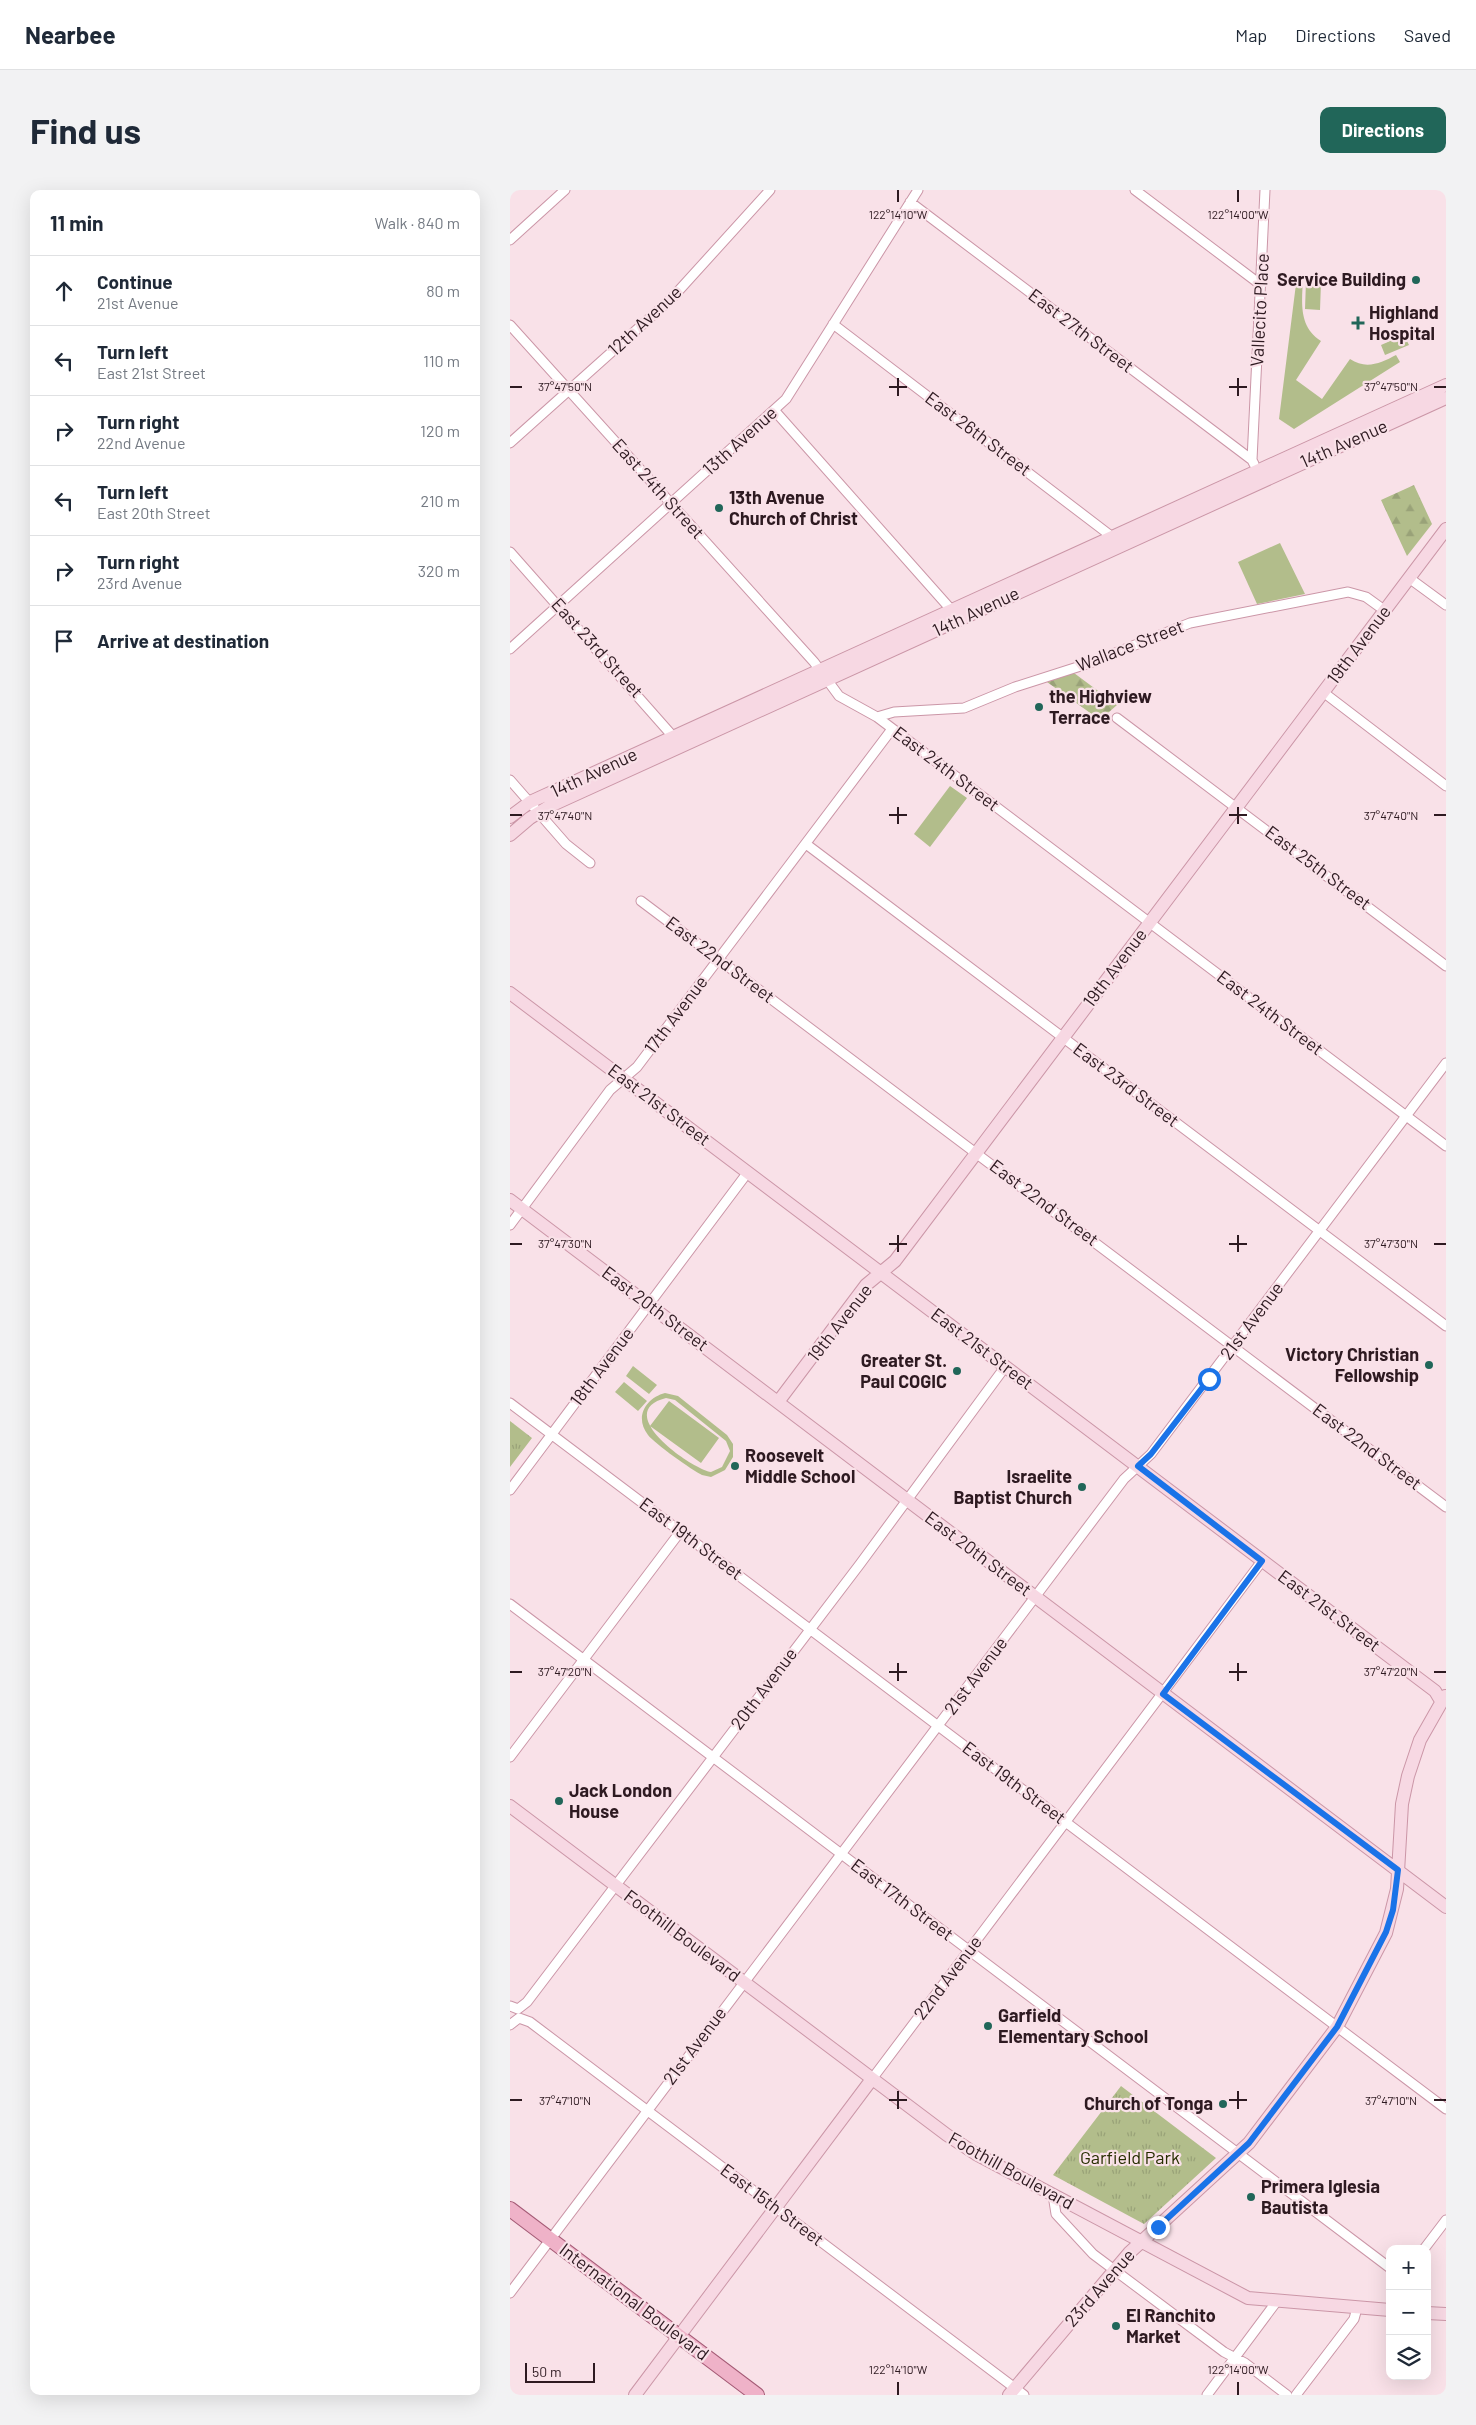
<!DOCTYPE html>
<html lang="en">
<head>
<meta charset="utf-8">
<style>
	:root { --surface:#fff; --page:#f2f2f3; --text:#1f2937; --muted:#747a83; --line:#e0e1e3; --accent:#216659 }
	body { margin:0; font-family:Barlow,sans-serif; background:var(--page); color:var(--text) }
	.controls { position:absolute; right:15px; bottom:15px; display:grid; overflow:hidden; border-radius:10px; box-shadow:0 5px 20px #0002 }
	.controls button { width:45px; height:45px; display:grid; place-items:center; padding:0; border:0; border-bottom:1px solid var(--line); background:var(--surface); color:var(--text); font:25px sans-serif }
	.scale { position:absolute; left:15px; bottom:12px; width:70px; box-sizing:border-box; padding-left:5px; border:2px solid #2e1a21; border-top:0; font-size:14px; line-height:18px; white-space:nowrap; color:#2e1a21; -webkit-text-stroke:4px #f9e1e8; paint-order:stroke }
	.stop { position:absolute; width:15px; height:15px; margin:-11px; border:4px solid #1a73e8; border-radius:50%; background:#fff }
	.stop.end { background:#1a73e8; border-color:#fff; box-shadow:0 1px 5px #0008 }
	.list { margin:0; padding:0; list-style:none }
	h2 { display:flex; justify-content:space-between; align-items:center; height:65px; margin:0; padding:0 20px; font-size:21px }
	h2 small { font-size:16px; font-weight:400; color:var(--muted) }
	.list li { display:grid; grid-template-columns:32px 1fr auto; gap:15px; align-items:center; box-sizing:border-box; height:70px; padding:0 20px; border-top:1px solid var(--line) }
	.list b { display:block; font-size:19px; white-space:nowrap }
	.list p { margin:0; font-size:16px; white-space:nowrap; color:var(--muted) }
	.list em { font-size:16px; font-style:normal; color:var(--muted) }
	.icon { flex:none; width:28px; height:28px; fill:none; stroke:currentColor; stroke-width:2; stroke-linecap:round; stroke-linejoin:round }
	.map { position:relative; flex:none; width:936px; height:2205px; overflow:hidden; border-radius:10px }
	header { display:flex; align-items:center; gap:30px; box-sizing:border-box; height:70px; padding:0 25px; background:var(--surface); border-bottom:1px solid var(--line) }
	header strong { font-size:24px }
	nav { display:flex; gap:28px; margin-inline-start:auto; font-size:18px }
	.intro { display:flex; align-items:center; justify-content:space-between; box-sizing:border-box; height:120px; padding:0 30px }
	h1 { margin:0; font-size:35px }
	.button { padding:12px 22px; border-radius:10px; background:var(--accent); color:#fff; font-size:18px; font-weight:700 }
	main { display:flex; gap:30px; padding:0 30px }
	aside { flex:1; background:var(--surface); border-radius:10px; box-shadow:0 5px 20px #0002 }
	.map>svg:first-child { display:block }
	.grass { fill:#b2bd8b; fill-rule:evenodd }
	.forest { fill:url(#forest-firs) }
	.park { fill:url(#park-tufts) }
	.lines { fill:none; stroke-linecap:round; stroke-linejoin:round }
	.street-casing { stroke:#cb96a7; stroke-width:11 }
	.secondary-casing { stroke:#cb96a7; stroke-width:14 }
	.primary-casing { stroke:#a55b76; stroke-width:16 }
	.street { stroke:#fff; stroke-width:9 }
	.secondary { stroke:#f7d8e3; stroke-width:12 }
	.primary { stroke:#efb2c8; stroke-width:14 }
	.route { stroke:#1a73e8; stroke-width:6 }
	.ticks { fill:none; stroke:#2e1a21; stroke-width:2 }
	.poi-dot { fill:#216659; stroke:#f9e1e8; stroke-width:2 }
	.labels { text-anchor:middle; stroke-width:4.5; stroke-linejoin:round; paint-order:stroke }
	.poi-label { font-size:18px; font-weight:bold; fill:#2e1a21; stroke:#f9e1e8; text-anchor:start }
	.street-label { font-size:18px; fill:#2e1a21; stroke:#f9e1e8 }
	.park-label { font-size:18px; fill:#272e00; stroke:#f9e1e8 }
	.ticks-label { font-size:12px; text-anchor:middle; fill:#2e1a21; stroke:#f9e1e8; stroke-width:4.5; stroke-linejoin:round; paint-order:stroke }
</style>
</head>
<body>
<header>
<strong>Nearbee</strong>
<nav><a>Map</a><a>Directions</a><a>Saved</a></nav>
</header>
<div class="intro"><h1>Find us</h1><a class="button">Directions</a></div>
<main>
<aside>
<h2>11 min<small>Walk · 840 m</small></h2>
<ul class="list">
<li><svg class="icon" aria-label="ahead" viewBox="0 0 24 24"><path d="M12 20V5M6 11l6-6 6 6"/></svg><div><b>Continue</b><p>21st Avenue</p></div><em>80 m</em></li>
<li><svg class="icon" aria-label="left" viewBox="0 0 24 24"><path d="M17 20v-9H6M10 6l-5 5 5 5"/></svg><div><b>Turn left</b><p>East 21st Street</p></div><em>110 m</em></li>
<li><svg class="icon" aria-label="right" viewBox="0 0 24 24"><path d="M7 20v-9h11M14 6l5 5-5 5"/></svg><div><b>Turn right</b><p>22nd Avenue</p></div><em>120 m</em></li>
<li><svg class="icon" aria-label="left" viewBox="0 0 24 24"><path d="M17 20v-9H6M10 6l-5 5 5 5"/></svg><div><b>Turn left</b><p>East 20th Street</p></div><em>210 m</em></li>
<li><svg class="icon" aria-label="right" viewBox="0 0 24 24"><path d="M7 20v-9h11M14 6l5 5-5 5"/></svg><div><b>Turn right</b><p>23rd Avenue</p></div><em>320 m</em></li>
<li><svg class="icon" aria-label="arrive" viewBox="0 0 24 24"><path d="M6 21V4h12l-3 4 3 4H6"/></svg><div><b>Arrive at destination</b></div></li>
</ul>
</aside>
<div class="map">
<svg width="936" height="2205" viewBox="0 0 936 2205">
	<defs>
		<pattern id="forest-firs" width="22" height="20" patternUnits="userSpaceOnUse" patternTransform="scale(1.25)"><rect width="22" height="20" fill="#b2bd8b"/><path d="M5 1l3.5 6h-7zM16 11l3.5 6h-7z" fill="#99a278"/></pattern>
		<pattern id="park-tufts" width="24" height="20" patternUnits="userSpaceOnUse" patternTransform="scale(1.25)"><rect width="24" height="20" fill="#b2bd8b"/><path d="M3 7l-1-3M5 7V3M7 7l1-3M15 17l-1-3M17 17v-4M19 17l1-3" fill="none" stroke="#99a278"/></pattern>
	</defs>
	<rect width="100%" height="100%" fill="#f9e1e8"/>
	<path class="grass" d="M787 86 793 88C792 112 788 136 811 151L786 190 812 209 840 169C856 180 871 173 886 165L890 172 784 239 769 229Z
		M796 91 811 92 810 120 795 119Z
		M894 145 899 155 875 165 871 155Z
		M770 353 795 404 747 414 728 372Z
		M440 596 457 608 420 657 404 644Z
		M123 1176 147 1195 139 1204 116 1186Z
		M114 1192 137 1211 128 1221 105 1202Z
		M155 1203 168 1206 217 1245 223 1254V1267L215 1280 201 1287 192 1285C182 1280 145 1254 138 1245 124 1227 136 1208 155 1203ZM156 1208 165 1210 216 1251 220 1261 212 1277 201 1282C180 1278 101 1222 156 1208Z
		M159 1211 209 1248 191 1273 140 1236Z"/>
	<path class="forest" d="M904 295 922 334 897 366 871 310Z
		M564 483 607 515 590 530 537 492Z"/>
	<path class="park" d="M0 1231 22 1248 0 1277Z
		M611 1896 706 1968 634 2034 543 1985Z"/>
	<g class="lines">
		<defs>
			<path id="street" d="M625 0 751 95
				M400 12 742 270
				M0 50 55 0
				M323 134 605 349
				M0 135 304 472 329 506 367 527 936 956
				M264 220 445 424
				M0 253 162 108 260 0
				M744 274 742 270 755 0
				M0 362 167 551
				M899 388 936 415
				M0 459 276 209 408 0
				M813 502 936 596
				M367 527 384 522 454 518 505 497 580 473 680 433 838 402 856 407 874 420
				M607 528 936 776
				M0 590 56 654 80 673
				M296 654 936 1136
				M131 711 936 1317
				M0 1035 100 900 127 877 382 539
				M0 1213 936 1919
				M0 1300 238 982
				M0 1414 880 2078
				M0 1567 170 1342
				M0 1816 8 1819 17 1812 350 1374 495 1177
				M0 1835 9 1828 20 1832 514 2205
				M362 1889 752 1371
				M543 2005 546 2024 583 2064 714 2162 735 2173 777 2205
				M914 2059 936 2030
				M0 2103 614 1289 641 1264 936 873
				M697 2205 767 2111
				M786 2205 844 2129 847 2118"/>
			<path id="secondary" d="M0 627 20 612 936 195
				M0 645 20 628 38 617 936 208
				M0 803 925 1501 931 1511
				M0 1010 936 1717
				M268 1212 356 1095 385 1071 936 339
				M0 1616 437 1945 466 1964 738 2108 880 2120
				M917 2123 936 2124
				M125 2205 362 1889
				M499 2205 619 2063 739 1953 827 1837 876 1743 887 1699 892 1614 898 1586 910 1550 935 1506"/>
			<path id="primary" d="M0 2019 247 2205"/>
		</defs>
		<use href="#street" class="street-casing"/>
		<use href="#secondary" class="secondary-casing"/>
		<use href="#primary" class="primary-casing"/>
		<use href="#street" class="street"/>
		<use href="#secondary" class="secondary"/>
		<use href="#primary" class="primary"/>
	</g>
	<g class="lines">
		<path class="route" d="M648 2037 739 1953 827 1837 876 1742 883 1720 888 1680 653 1504 752 1371 628 1276 641 1264 699 1189"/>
	</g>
	<path class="ticks" d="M388 0V12M728 0V12M388 188V206M728 188V206M0 197H12M379 197H397M719 197H737M924 197H936M388 617V634M728 617V634M0 625H12M379 625H397M719 625H737M924 625H936M388 1045V1062M728 1045V1062M0 1054H12M379 1054H397M719 1054H737M924 1054H936M388 1473V1491M728 1473V1491M0 1482H12M379 1482H397M719 1482H737M924 1482H936M388 1901V1919M728 1901V1919M0 1910H12M379 1910H397M719 1910H737M924 1910H936M388 2192V2205M728 2192V2205"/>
	<g class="poi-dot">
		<circle cx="906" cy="90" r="5"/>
		<path d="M845.5 125.5h5v5h5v5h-5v5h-5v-5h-5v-5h5z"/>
		<circle cx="209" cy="318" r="5"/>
		<circle cx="529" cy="517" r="5"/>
		<circle cx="919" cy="1175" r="5"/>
		<circle cx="447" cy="1181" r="5"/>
		<circle cx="225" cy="1276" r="5"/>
		<circle cx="572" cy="1297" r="5"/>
		<circle cx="49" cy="1611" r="5"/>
		<circle cx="478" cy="1836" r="5"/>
		<circle cx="713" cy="1914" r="5"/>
		<circle cx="741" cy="2007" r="5"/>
		<circle cx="606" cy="2136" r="5"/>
	</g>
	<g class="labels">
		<g class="poi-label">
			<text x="896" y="96" text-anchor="end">Service Building</text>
			<text x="859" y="129">Highland<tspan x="859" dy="21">Hospital</tspan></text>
			<text x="219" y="314">13th Avenue<tspan x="219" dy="21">Church of Christ</tspan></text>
			<text x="539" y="513">the Highview<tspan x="539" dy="21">Terrace</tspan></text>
			<text x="909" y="1171" text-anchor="end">Victory Christian<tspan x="909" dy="21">Fellowship</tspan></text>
			<text x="437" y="1177" text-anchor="end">Greater St.<tspan x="437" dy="21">Paul COGIC</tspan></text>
			<text x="235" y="1272">Roosevelt<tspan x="235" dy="21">Middle School</tspan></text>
			<text x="562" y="1293" text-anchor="end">Israelite<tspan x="562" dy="21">Baptist Church</tspan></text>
			<text x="59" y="1607">Jack London<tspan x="59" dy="21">House</tspan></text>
			<text x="488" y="1832">Garfield<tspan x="488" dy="21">Elementary School</tspan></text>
			<text x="703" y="1920" text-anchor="end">Church of Tonga</text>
			<text x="751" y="2003">Primera Iglesia<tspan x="751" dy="21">Bautista</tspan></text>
			<text x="616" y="2132">El Ranchito<tspan x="616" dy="21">Market</tspan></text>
		</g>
		<g class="street-label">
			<text transform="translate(750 120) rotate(-87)" y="6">Vallecito Place</text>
			<text transform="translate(135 131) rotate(-43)" y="6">12th Avenue</text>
			<text transform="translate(571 141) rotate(37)" y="6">East 27th Street</text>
			<text transform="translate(468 244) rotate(37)" y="6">East 26th Street</text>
			<text transform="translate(230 251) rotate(-42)" y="6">13th Avenue</text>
			<text transform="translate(834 254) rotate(-24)" y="6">14th Avenue</text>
			<text transform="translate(148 299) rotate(48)" y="6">East 24th Street</text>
			<text transform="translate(466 422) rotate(-25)" y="6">14th Avenue</text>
			<text transform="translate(849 455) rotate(-53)" y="6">19th Avenue</text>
			<text transform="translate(620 456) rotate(-21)" y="6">Wallace Street</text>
			<text transform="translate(87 458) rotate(48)" y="6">East 23rd Street</text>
			<text transform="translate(436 579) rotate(37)" y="6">East 24th Street</text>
			<text transform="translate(84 583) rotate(-25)" y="6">14th Avenue</text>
			<text transform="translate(808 678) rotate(37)" y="6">East 25th Street</text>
			<text transform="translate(210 770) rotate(37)" y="6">East 22nd Street</text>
			<text transform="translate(605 778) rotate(-53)" y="6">19th Avenue</text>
			<text transform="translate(760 823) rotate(37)" y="6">East 24th Street</text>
			<text transform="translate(166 825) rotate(-53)" y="6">17th Avenue</text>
			<text transform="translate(616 895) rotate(37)" y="6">East 23rd Street</text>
			<text transform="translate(149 915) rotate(37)" y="6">East 21st Street</text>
			<text transform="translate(534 1013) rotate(37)" y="6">East 22nd Street</text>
			<text transform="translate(145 1119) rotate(37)" y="6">East 20th Street</text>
			<text transform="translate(742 1131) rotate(-53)" y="6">21st Avenue</text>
			<text transform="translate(330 1133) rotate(-52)" y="6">19th Avenue</text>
			<text transform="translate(472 1159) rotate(37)" y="6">East 21st Street</text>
			<text transform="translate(92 1177) rotate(-53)" y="6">18th Avenue</text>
			<text transform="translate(857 1257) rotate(37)" y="6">East 22nd Street</text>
			<text transform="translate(181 1349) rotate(37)" y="6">East 19th Street</text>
			<text transform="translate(468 1364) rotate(37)" y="6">East 20th Street</text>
			<text transform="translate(819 1421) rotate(37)" y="6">East 21st Street</text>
			<text transform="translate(466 1486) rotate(-53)" y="6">21st Avenue</text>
			<text transform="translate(254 1499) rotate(-53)" y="6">20th Avenue</text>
			<text transform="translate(504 1593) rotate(37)" y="6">East 19th Street</text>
			<text transform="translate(392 1710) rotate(37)" y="6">East 17th Street</text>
			<text transform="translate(172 1746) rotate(37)" y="6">Foothill Boulevard</text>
			<text transform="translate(438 1788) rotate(-53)" y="6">22nd Avenue</text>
			<text transform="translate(185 1856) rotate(-53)" y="6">21st Avenue</text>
			<text transform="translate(501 1981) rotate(29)" y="6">Foothill Boulevard</text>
			<text transform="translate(262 2015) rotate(37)" y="6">East 15th Street</text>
			<text transform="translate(590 2098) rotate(-49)" y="6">23rd Avenue</text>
			<text transform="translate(124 2112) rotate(37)" y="6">International Boulevard</text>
		</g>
		<g class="park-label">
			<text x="620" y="1974">Garfield Park</text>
		</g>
	</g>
	<g class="ticks-label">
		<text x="388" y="29">122°14'10"W</text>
		<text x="728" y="29">122°14'00"W</text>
		<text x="55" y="201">37°47'50"N</text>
		<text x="881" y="201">37°47'50"N</text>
		<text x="55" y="630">37°47'40"N</text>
		<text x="881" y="630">37°47'40"N</text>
		<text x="55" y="1058">37°47'30"N</text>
		<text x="881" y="1058">37°47'30"N</text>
		<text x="55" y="1486">37°47'20"N</text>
		<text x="881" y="1486">37°47'20"N</text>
		<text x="55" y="1915">37°47'10"N</text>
		<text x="881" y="1915">37°47'10"N</text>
		<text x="388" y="2184">122°14'10"W</text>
		<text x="728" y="2184">122°14'00"W</text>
	</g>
</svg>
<div class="controls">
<button>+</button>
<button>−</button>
<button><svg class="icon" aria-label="layers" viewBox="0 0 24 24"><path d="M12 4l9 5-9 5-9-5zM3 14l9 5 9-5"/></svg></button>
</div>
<div class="scale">50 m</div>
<div class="stop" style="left:699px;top:1189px"></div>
<div class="stop end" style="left:648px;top:2037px"></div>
</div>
</main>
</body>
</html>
